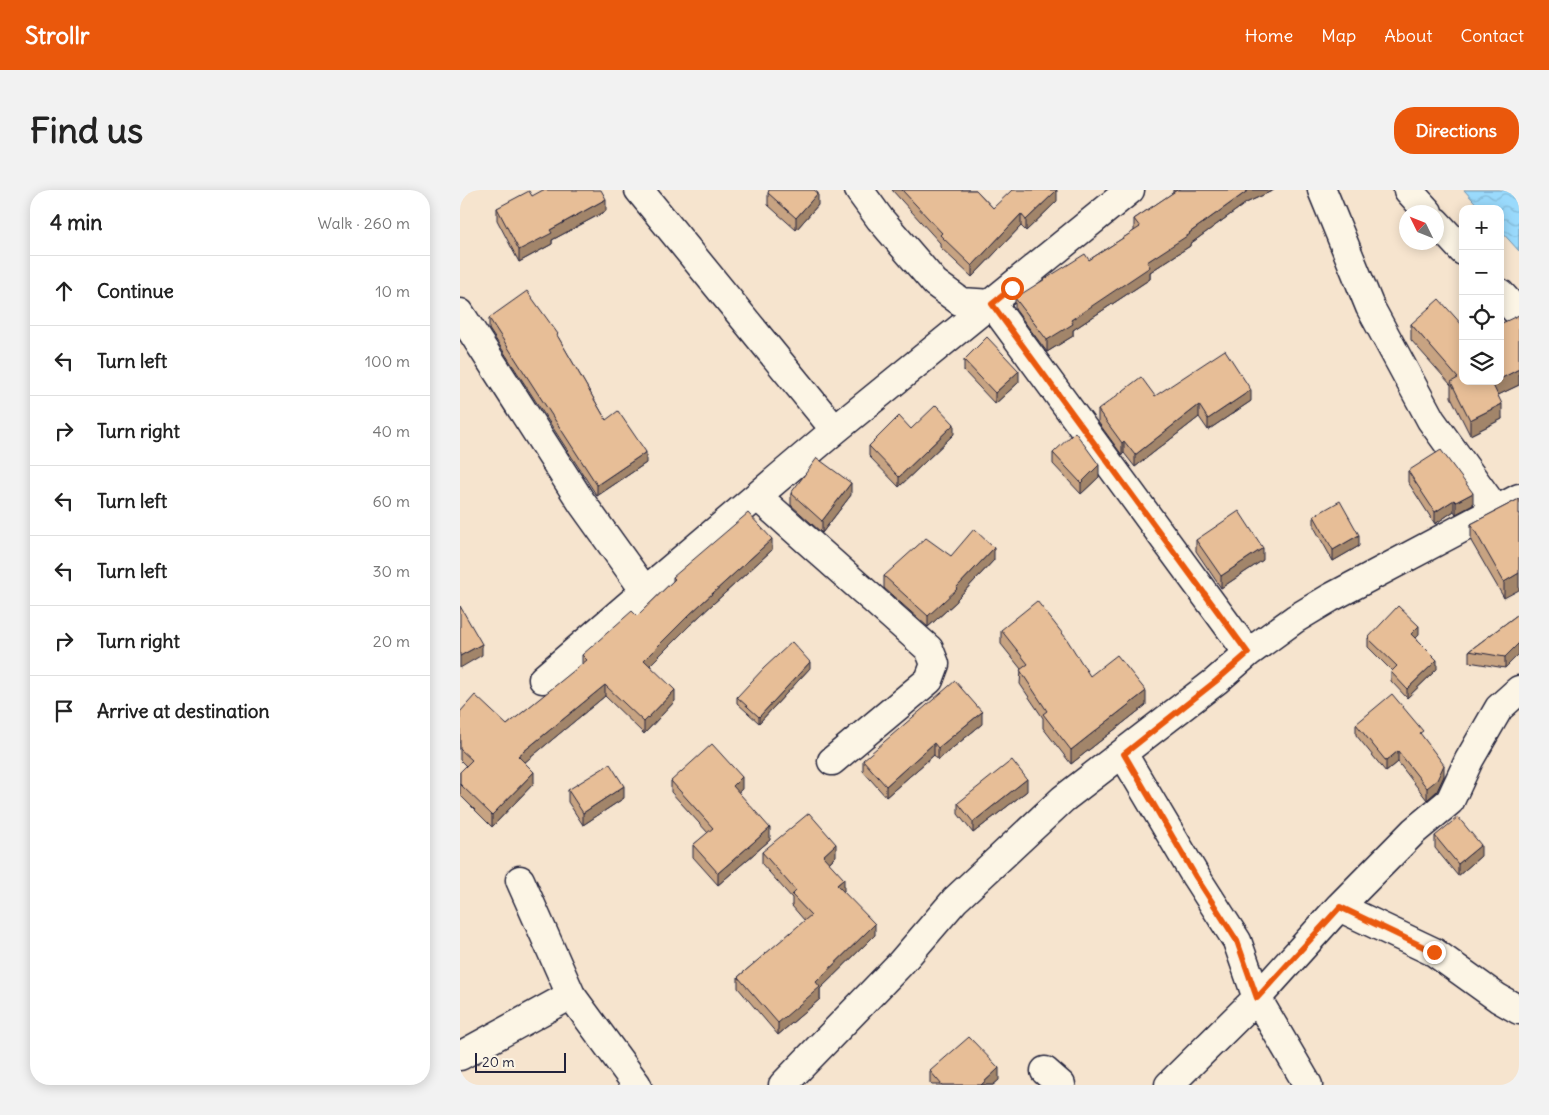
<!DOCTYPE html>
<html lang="en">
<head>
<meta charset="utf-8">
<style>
	:root { --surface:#fff; --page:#f2f2f2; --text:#222; --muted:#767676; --line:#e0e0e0; --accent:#ea580c }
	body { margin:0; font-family:Delius,sans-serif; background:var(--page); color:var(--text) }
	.controls { position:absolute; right:15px; top:15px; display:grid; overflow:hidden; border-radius:10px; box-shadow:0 2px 12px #0003 }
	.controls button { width:45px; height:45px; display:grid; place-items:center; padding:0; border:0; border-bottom:1px solid var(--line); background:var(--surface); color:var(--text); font:25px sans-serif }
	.compass { position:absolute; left:939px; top:15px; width:45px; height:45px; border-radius:50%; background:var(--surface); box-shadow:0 2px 12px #0003; rotate:313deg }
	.scale { position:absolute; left:15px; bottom:12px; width:91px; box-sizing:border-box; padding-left:5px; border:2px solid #22223b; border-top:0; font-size:14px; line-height:18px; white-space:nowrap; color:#22223b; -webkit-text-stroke:4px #fcf5e5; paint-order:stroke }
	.stop { position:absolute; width:15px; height:15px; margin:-11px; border:4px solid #ea580c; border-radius:50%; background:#fff }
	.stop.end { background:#ea580c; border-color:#fff; box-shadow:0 1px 5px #0008 }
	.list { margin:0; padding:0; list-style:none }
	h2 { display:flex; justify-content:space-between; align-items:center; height:65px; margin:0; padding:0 20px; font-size:21px }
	h2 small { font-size:16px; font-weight:400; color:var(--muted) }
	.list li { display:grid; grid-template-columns:32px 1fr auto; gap:15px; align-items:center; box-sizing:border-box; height:70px; padding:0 20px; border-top:1px solid var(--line) }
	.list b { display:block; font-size:19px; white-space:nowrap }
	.list em { font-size:16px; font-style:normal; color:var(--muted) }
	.icon { flex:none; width:28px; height:28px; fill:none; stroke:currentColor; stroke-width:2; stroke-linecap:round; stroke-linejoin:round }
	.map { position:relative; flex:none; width:1059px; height:895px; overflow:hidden; border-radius:20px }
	header { display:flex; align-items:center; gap:30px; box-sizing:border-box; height:70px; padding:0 25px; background:var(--accent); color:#fff }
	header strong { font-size:24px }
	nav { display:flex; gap:28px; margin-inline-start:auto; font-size:18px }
	.intro { display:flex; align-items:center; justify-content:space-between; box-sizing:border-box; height:120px; padding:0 30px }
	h1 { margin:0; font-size:35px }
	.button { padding:12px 22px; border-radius:20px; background:var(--accent); color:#fff; font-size:18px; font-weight:700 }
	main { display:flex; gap:30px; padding:0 30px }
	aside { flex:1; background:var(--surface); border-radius:20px; box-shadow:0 2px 12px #0003 }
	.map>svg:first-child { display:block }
	.water { fill:url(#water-waves); stroke:#6a90af }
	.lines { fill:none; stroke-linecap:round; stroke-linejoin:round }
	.minor-casing { stroke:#22223b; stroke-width:31 }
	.minor { stroke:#fcf5e5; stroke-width:28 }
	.wall { fill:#c7a382; stroke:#22223b }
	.shaded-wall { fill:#a2856a; stroke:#22223b }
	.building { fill:#e7be97; stroke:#22223b }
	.route { stroke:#ea580c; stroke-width:6 }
</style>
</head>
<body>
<header>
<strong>Strollr</strong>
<nav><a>Home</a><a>Map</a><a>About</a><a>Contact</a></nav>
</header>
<div class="intro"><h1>Find us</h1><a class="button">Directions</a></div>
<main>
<aside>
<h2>4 min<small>Walk · 260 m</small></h2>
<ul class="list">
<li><svg class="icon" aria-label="ahead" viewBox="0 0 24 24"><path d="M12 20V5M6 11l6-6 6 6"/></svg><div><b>Continue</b></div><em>10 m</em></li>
<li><svg class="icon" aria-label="left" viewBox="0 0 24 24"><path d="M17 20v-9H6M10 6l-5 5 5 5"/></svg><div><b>Turn left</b></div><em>100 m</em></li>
<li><svg class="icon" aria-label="right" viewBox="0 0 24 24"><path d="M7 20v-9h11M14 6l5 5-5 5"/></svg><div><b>Turn right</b></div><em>40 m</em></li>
<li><svg class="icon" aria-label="left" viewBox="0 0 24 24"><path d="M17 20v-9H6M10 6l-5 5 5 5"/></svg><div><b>Turn left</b></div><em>60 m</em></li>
<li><svg class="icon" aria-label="left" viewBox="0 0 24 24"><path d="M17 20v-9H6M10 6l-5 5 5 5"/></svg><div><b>Turn left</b></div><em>30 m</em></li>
<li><svg class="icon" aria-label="right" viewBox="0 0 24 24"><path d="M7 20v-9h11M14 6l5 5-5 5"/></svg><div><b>Turn right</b></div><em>20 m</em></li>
<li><svg class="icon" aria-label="arrive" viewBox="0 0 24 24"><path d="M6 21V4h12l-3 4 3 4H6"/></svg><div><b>Arrive at destination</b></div></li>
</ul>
</aside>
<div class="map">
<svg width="1059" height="895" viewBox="0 0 1059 895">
	<defs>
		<pattern id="water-waves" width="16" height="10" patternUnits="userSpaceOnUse" patternTransform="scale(1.25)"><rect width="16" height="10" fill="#9adafc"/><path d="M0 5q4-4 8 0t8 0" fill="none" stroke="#84bbd9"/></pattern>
	</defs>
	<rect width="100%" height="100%" fill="#f6e4ce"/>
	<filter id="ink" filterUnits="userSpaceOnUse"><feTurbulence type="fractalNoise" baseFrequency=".02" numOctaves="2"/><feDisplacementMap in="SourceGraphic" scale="10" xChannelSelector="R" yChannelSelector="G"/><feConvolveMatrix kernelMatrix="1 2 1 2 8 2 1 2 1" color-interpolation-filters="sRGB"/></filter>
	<g filter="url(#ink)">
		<path class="water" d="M1004 0H1059V61L1040 40V19H1021Z"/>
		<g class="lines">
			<defs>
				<path id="minor" d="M179 0 375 240
					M399 0 420 29 475 93 501 112 532 114 788 463
					M862 0 910 117 971 230 1036 320
					M948 0 968 22
					M976 32 1003 61
					M1040 103 1059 124
					M0 123 122 313 185 401
					M297 306 469 459 475 474 469 490 372 571
					M83 489 185 401 375 240 670 0
					M663 564 736 687 777 751 797 808 848 895
					M879 717 974 762 1038 808 1059 820
					M111 805 177 895
					M0 866 111 805 60 690
					M585 881 601 895
					M323 895 440 774 495 710 603 609 756 491 788 463 835 429 870 408 1059 308
					M709 895 797 808 879 717 954 641 990 611 1009 570 1039 518 1059 500"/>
			</defs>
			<use href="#minor" class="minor-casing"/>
			<use href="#minor" class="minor"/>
		</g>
		<path class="wall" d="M432 0H516L533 18 597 11 566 41 561 36 512 87 480 57V53Z
			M713 0H814L786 13 730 54V56L690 82V89L613 140V146L587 162 555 119V108L629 70 674 41V29L713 3Z
			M308 3 358 15 336 40 308 15Z
			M72 6 146 21 92 50V54L59 72 37 30V18Z
			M29 128 98 147 146 230 186 273 137 306 29 139Z
			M951 134 1003 191 1059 195 1038 205 1042 229 1010 245 991 207V195L951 150Z
			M504 170 559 192 535 214 504 181Z
			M695 206 791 211 748 240 739 227 675 277 664 263 662 265 638 232V220Z
			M451 239 494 244 439 297 409 266V256Z
			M593 263 639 287 621 304 593 274Z
			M948 281 1013 315 996 324 994 321 975 334 948 292Z
			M331 303 391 305 362 343 331 315Z
			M1059 309 1044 408 1011 351V334Z
			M854 326 899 356 873 371 854 337Z
			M736 350 803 370 761 398 736 361Z
			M312 360 230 435 190 475 215 511 184 544 145 506 65 572 74 593 32 637 0 605V582L6 576 0 570V522L47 535 122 475V465L177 426 213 391V387Z
			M491 366 534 370 497 409V411L468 437 424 398V386Z
			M1057 425 1045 478 1009 472V461Z
			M541 440 630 486 686 515 611 574 583 538V528L560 494 561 479 541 454Z
			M959 445 956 448 977 479 947 508 931 491V482L932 481 908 457V448Z
			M350 478 299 533 277 513V507Z
			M522 534 478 570 474 565 426 607 403 581V570Z
			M896 534 963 547 984 586 977 601 967 610 938 572 926 582 896 545Z
			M211 591 282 599 278 602 310 650 258 695 233 667V655L248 643 211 602Z
			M108 600 164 608 123 635 108 612Z
			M567 601 513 643 498 624V613Z
			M975 646 1021 666 998 686 975 658Z
			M302 662 376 666 369 673 384 701H383L415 745 360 799V809L318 845 278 798V787L345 731 332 716V708L302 674Z
			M470 881 539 890 533 895H472L470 893Z"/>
		<path class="shaded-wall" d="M597 0V11L566 41V30Z
			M789 0H814L786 13 730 54V56L690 82V89L613 140V146L587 162V150L611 130 687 72 729 43 786 2Z
			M358 3V15L336 40V28Z
			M146 9V21L92 50V54L59 72V60L90 40Z
			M561 24V36L512 87V76Z
			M1059 179V195L1032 208V193L1035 191H1040V189Z
			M559 181V192L535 214V203Z
			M791 200V211L748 240V229Z
			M1042 214V229L1010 245V230Z
			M739 215V227L675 277V265Z
			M494 234V244L439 297V287Z
			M664 251V263L662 265V253Z
			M186 262V273L137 306V295Z
			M639 275V287L621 304V293Z
			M391 293V305L362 343V331Z
			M1013 303V315L996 324V312Z
			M994 310V321L975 334V322Z
			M899 345V356L873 371V360Z
			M312 349V360L230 435 184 481V470L230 424Z
			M534 358V370L497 409V411L468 437V426L496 398Z
			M803 358V370L761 398V386Z
			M1059 383V400L1044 408V392Z
			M959 436V445L951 453V444Z
			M1059 453V464L1045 478V467Z
			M22 454V465L0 478V466Z
			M977 470V479L947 508V499Z
			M350 472V478L299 533V527Z
			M145 495V506L58 578V566Z
			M215 500V511L184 544V532Z
			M686 501V515L611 574V560Z
			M522 522V534L478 570V558Z
			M474 553V565L426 607V596Z
			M938 561V572L926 582V571Z
			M984 575V586L977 601 967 610V598Z
			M74 582V593L32 637V625Z
			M282 587V599L273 607V596Z
			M567 589V601L513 643V632Z
			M164 596V608L123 635V623Z
			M310 638V650L258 695V683Z
			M376 654V666L363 678V666Z
			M1021 655V666L998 686V674Z
			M384 689V701L377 707V695Z
			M415 734V745L360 799V809L318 845V833L356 792Z
			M539 878V890L533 895H521Z"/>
		<path class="building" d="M83 0H141L146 9 90 40 92 43 59 60 37 18 69 1 72 6Z
			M309 0H354L358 3 336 28 308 3Z
			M442 0H516L533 18 552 0H597L566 30 561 24 512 76 480 45 482 43Z
			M717 0H789L786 2 729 43 730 44 687 72 690 77 611 130 613 134 587 150 555 108 625 64 629 70 680 37 674 29Z
			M67 101 98 144 97 145 146 230 158 221 186 262 137 295 29 128Z
			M979 109 1003 136V191H1035L1032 193 1042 214 1010 230 991 192 998 188 951 134Z
			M1059 125V179L1040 189V134Z
			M527 147 559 181 535 203 504 170Z
			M765 160 791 200 748 229 739 215 675 265 664 251 662 253 638 220 681 187 695 206Z
			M476 215 494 234 439 287 409 256 439 226 451 239Z
			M615 242 639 275 621 293 593 263Z
			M981 260 1013 303 996 312 994 310 975 322 948 281Z
			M357 268 391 293 362 331 331 303Z
			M1059 309V383L1044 392 1011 334Z
			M880 311 899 345 873 360 854 326Z
			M779 321 803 358 761 386 736 350Z
			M288 323 312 349 230 424 184 470 215 500 184 532 145 495 58 566 74 582 32 625 0 594V582L12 570 0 559V522L15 505 47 535 127 470 122 465 172 421 177 426 215 389 213 387Z
			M514 339 534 358 496 398 497 399 468 426 424 386 466 348 491 366Z
			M577 411 606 448 630 486 657 465 686 501 611 560 583 524 587 521 560 480 568 474 541 440Z
			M0 416 22 454 0 466Z
			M938 416 959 436 951 444 977 470 947 499 931 482 937 476 908 448Z
			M1057 425 1059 431V453L1045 467 1009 461Z
			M332 452 350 472 299 527 277 507 304 478Z
			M495 491 522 522 478 558 474 553 426 596 403 570Z
			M932 504 963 541 960 543 984 575 977 590 967 598 938 561 926 571 896 534Z
			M252 554 282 587 273 596 310 638 258 683 233 655 253 638 211 591Z
			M552 570 567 589 513 632 498 613Z
			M150 574 164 596 123 623 108 600Z
			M349 623 376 654 363 666 384 689 377 695 415 734 356 792 360 797 318 833 278 787 351 725 332 705 336 701 302 662Z
			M998 627 1021 655 998 674 975 646Z
			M509 847 539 878 521 895H482L470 881Z"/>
	</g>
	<g class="lines" filter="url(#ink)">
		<path class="route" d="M552 98 532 114 788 463 756 491 664 564 736 687 777 751 797 808 880 717 974 762"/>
	</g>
</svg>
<div class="controls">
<button>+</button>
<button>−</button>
<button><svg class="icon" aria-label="locate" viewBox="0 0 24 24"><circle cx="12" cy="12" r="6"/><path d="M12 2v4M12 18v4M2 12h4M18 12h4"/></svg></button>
<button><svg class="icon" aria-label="layers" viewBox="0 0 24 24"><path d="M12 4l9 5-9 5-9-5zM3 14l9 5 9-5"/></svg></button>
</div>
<svg class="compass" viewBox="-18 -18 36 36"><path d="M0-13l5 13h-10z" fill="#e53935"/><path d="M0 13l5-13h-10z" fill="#767676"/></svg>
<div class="scale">20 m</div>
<div class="stop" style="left:552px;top:98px"></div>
<div class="stop end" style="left:974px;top:762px"></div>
</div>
</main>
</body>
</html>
